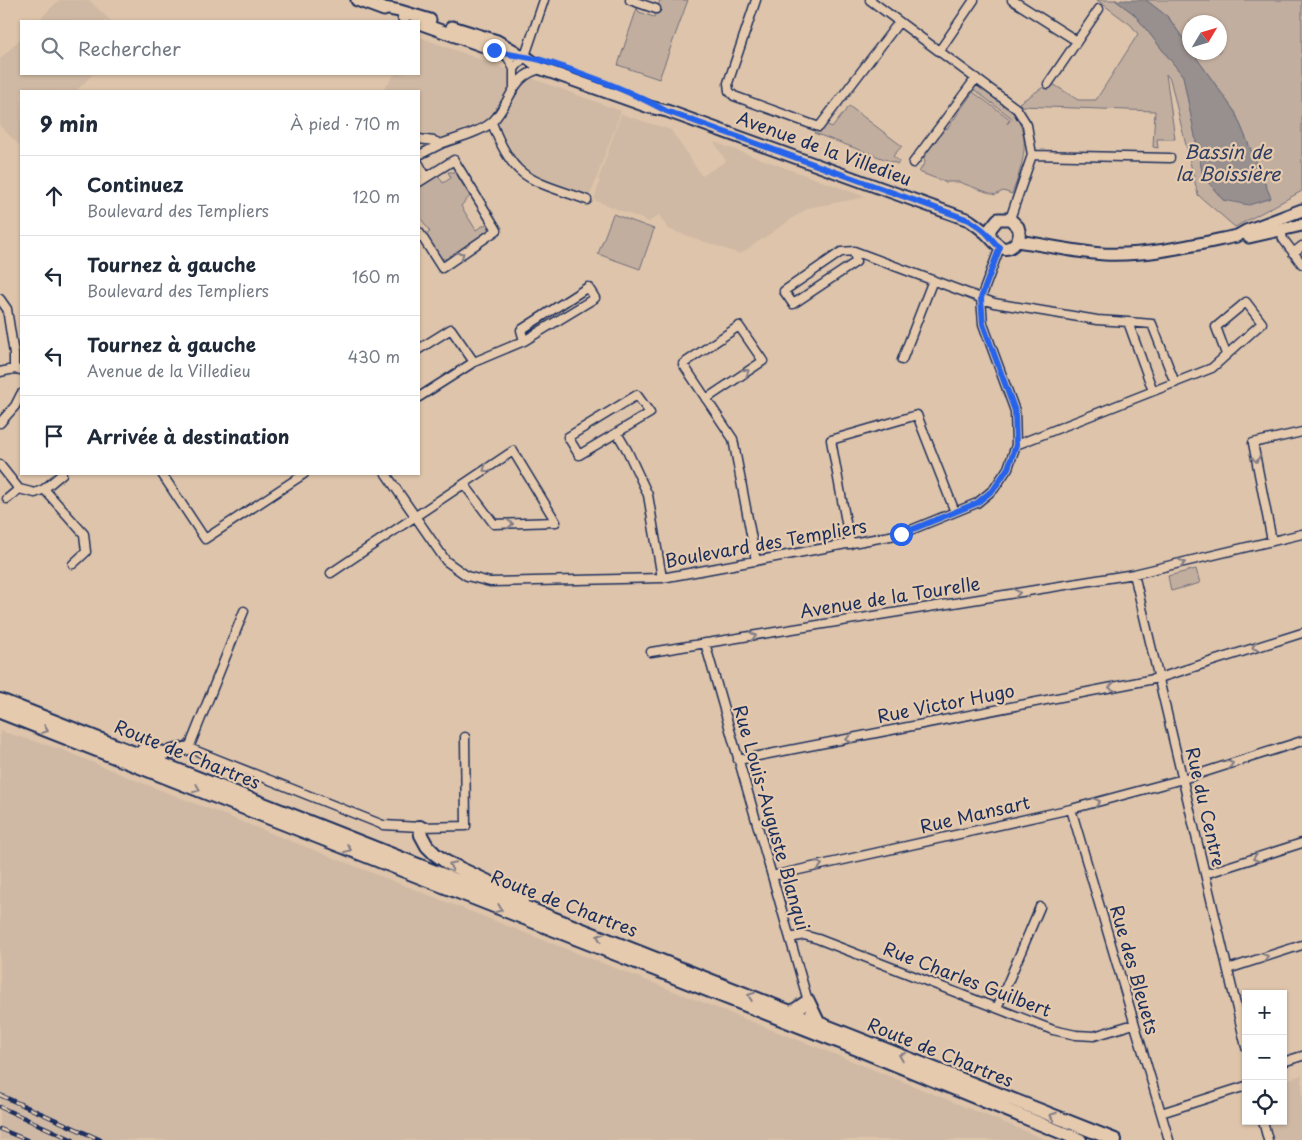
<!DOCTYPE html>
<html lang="fr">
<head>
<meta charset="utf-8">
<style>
	:root { --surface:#fff; --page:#f2f2f3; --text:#1f2937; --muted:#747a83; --line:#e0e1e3 }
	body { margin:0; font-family:"Playpen Sans",sans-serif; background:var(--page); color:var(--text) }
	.controls { position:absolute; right:15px; bottom:15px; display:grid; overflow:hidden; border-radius:0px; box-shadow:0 1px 4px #0004 }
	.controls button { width:45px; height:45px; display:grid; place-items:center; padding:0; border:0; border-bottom:1px solid var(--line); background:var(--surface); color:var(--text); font:25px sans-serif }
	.compass { position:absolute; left:1182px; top:15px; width:45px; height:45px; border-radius:50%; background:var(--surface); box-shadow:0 1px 4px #0004; rotate:52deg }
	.stop { position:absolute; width:15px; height:15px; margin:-11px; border:4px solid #2563eb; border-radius:50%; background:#fff }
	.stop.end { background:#2563eb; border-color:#fff; box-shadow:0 1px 5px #0008 }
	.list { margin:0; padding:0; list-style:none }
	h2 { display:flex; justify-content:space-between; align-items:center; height:65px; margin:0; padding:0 20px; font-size:21px }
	h2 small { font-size:16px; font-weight:400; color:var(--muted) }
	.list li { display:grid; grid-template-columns:32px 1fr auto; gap:15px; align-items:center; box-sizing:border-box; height:80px; padding:0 20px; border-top:1px solid var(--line) }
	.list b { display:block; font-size:19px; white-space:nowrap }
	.list p { margin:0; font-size:16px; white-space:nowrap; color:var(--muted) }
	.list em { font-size:16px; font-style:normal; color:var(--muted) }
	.icon { flex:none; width:28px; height:28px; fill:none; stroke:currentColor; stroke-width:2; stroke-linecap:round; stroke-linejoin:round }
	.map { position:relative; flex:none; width:1302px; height:1140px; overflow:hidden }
	.search { position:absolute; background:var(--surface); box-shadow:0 1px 4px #0004; left:20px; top:20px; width:400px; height:55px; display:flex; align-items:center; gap:12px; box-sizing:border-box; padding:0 18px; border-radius:0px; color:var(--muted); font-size:19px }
	.panel { position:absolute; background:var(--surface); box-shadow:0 1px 4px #0004; left:20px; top:90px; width:400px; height:385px; border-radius:0px }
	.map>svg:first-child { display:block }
	.built { fill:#cfb9a4 }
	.green { fill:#c2ae9e; stroke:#6e6e7e }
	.water { fill:#98908f; stroke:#66697b }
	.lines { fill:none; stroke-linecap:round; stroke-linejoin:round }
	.street-casing { stroke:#1b2f5e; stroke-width:11 }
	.secondary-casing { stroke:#1b2f5e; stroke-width:15 }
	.primary-casing { stroke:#1b2f5e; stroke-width:16 }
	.street { stroke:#e6caad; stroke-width:8 }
	.secondary { stroke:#e6caad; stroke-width:11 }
	.primary { stroke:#e6caad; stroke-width:12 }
	.rail-casing { stroke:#1b2f5e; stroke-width:4.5 }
	.rail { stroke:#e6caad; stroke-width:2.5; stroke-dasharray:8; stroke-linecap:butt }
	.oneway { stroke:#807c86 }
	.route { stroke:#2563eb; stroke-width:6 }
	.labels { text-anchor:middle; stroke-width:4.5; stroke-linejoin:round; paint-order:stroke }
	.street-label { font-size:18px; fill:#1b2f5e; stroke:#e6caad }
	.water-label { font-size:19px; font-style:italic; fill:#2e3e65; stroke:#e6caad }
</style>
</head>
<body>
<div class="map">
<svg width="1302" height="1140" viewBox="0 0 1302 1140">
	<rect width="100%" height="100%" fill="#dec4aa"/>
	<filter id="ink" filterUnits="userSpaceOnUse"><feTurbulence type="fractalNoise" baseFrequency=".02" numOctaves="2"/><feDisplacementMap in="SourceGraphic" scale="10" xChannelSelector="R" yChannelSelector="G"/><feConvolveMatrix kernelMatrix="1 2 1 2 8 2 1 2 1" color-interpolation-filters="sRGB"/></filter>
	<g filter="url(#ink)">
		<path class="built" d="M59 0H89L111 21H38Z
			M419 37 621 111 588 201 518 171 498 143 486 121 426 143 419 136V91H382L395 74H419Z
			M21 38V74H93L76 91H21V147L0 126V59Z
			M621 114 671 130 702 176 726 161 714 142 866 197 808 208 740 254 668 229 659 215 649 222 594 200 600 181 598 180Z
			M0 731 60 749 135 780 852 1061 1047 1140H0Z
			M1302 1075V1140H1274L1269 1121H1283V1081Z"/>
		<path class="green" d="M660 0H688L659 79 618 65 637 8 639 12 654 17Z
			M1097 0H1115L1134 14 1183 76 1203 176 1223 200 1271 198 1235 112 1193 53 1220 52V22H1190L1189 47 1169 18 1146 0H1302V191L1235 227 1198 195 1170 79 1166 74 1175 139H1157L1158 148 1153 147 1155 111 1021 106 1019 103 1048 84H1053L1078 100H1096L1138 34 1131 25Z
			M975 86C985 86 990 93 998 99 1035 126 1026 156 1012 194L1003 191 995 195 959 182H945L919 172 925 162 923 155 943 127 947 129 973 92 1010 119 1007 124 1012 118 973 89Z
			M849 106 902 146 893 156 899 161 898 164 814 133 825 123 832 128Z
			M448 172H455L470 196 461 206 476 230 488 223 489 226 488 232 446 259 438 258 424 236 430 232 419 215V187L438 175 443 183 451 178Z
			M613 214 654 229 640 269 598 254Z
			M1196 569 1200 583 1171 591 1168 576Z"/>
		<path class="water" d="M1115 0H1146L1168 17 1189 47 1190 52 1193 53 1235 112 1271 198 1249 205 1223 200 1203 176 1183 76 1134 14Z"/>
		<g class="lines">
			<defs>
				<path id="street" d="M630 0 656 9
					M756 0 728 83 729 91 734 96 819 127 899 22
					M870 0 1017 109 1027 125 1032 155 1010 219
					M1012 0 1077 41
					M402 18 405 21
					M940 50 974 0
					M506 54 514 69V88
					M514 69 525 56 544 0
					M1048 84 1099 9
					M492 123C498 139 506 158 519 170 535 185 567 192 587 200
					M419 139 434 141 441 144
					M419 155C427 151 435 147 443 143 457 138 484 131 493 121 512 101 512 74 542 69
					M1032 155 1170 158
					M913 163 976 78
					M419 164 426 177
					M419 182 454 160 497 230 442 268 419 232
					M1281 230 1283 239 1302 264
					M854 251 856 262 793 304 784 291 841 252 854 251 994 303 1097 320 1128 322
					M1293 253 1302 246
					M0 299 7 309 14 354V369
					M419 349 451 329 474 362
					M902 360 933 280
					M0 372 14 369 21 370
					M1153 391 1128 322 1152 324 1175 383
					M637 395 650 413 579 455 568 437Z
					M419 397 474 362 524 341 595 298 588 287 521 330 524 341
					M706 399 763 361 739 326 683 364 733 439 756 561
					M0 423 15 406 21 394
					M617 433 627 450 648 495 662 578
					M1016 445 1212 368 1262 323 1246 302 1216 327 1226 354
					M0 465 19 489 7 499
					M62 474 44 489 84 534 86 552 73 564
					M162 474 205 539 304 474
					M386 474 446 561 467 576 490 582 662 578 901 534 977 503 994 489 1008 468 1016 445 1015 411 983 324 981 298 1000 247
					M19 489 35 493 44 489
					M1272 541 1253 443 1302 432
					M850 544 831 440 917 415 955 512
					M331 573 513 451 556 522 494 524 464 484
					M1134 574 1246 1047
					M244 611 189 748 383 825 420 827 466 826 465 737
					M705 643 808 1001
					M651 652 1134 574 1302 534
					M738 760 1159 678 1302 633
					M1071 809 1169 1140
					M1205 874 1302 843
					M772 876 1071 809 1183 779 1302 741
					M790 938 804 935 818 939 1053 1030 1076 1035 1094 1036 1134 1024
					M1228 969 1302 945
					M997 1008 1040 907
					M1283 1062 1302 1056
					M1161 1113 1246 1086
					M1263 1121 1268 1140"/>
				<path id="secondary" d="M357 0 384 10
					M378 7 400 11 430 20
					M419 23 506 54 525 56 542 69 649 107 667 111 969 220C976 225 982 229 988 235 995 242 1004 257 1016 242 1020 238 1020 233 1018 227L1010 219H998L990 229V237
					M452 27 497 41 516 52
					M1249 237 1302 225
					M1017 241C1046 245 1075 252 1104 254 1149 256 1193 245 1237 236L1246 231 1302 210"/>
				<path id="primary" d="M0 700 1115 1140
					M0 712 845 1044 1080 1140
					M143 750 165 753 189 748
					M420 827 421 835 427 846 435 854 446 862 523 898
					M792 1012 808 1001 818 1022"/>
			</defs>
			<use href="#street" class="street-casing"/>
			<use href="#secondary" class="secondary-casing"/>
			<use href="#primary" class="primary-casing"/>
			<use href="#street" class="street"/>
			<use href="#secondary" class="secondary"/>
			<use href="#primary" class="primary"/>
			<defs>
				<path id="rail" d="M0 1095 101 1140
					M0 1107 73 1140
					M0 1129 27 1140"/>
			</defs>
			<use href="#rail" class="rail-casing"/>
			<use href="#rail" class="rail"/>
		</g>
		<defs><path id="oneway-chevron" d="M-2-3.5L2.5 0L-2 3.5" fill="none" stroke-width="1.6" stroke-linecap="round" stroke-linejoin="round" transform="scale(1.25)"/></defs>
		<g class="oneway">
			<use href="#oneway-chevron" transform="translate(461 255) rotate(-35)"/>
			<use href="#oneway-chevron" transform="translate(746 372) rotate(-34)"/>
			<use href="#oneway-chevron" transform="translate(1256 459) rotate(79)"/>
			<use href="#oneway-chevron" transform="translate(486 469) rotate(146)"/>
			<use href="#oneway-chevron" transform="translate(510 524) rotate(-2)"/>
			<use href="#oneway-chevron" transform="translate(1182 563) rotate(-14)"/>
			<use href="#oneway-chevron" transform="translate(1017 593) rotate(-9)"/>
			<use href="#oneway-chevron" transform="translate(753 636) rotate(-9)"/>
			<use href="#oneway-chevron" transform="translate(1255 647) rotate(163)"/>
			<use href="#oneway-chevron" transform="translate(1112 687) rotate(169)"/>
			<use href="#oneway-chevron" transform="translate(45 730) rotate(21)"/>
			<use href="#oneway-chevron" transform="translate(849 739) rotate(169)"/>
			<use href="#oneway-chevron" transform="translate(1230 764) rotate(-18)"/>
			<use href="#oneway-chevron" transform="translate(197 789) rotate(22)"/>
			<use href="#oneway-chevron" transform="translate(1097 802) rotate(-15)"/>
			<use href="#oneway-chevron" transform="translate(348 849) rotate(21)"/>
			<use href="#oneway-chevron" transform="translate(1256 858) rotate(162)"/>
			<use href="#oneway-chevron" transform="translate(452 865) rotate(-154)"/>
			<use href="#oneway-chevron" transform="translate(819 865) rotate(-13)"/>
			<use href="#oneway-chevron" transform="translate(499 909) rotate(22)"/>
			<use href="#oneway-chevron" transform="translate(600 937) rotate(-159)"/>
			<use href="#oneway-chevron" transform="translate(1265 957) rotate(-18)"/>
			<use href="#oneway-chevron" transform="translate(751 996) rotate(-159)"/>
			<use href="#oneway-chevron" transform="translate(902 1056) rotate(-158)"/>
			<use href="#oneway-chevron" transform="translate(1053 1116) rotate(-159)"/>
		</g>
	</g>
	<g class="lines" filter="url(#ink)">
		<path class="route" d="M494 50C510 56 527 56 544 61 585 74 629 90 666 111L969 220C977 225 985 230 990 237 994 242 995 244 1000 247L981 298 983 324 1015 411 1016 445 1008 468 994 489 977 503 901 534"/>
	</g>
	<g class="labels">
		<g class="street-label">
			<text transform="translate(824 149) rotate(20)" y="6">Avenue de la Villedieu</text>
			<text transform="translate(766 544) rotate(-10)" y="6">Boulevard des Templiers</text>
			<text transform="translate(890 598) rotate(-9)" y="6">Avenue de la Tourelle</text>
			<text transform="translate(946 704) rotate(-11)" y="6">Rue Victor Hugo</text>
			<text transform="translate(187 755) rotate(22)" y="6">Route de Chartres</text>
			<text transform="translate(1205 807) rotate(77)" y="6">Rue du Centre</text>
			<text transform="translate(975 815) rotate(-13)" y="6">Rue Mansart</text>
			<text transform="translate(771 818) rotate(74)" y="6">Rue Louis-Auguste Blanqui</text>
			<text transform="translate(564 904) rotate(21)" y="6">Route de Chartres</text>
			<text transform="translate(1134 970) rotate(74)" y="6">Rue des Bleuets</text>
			<text transform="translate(967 980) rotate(21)" y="6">Rue Charles Guilbert</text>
			<text transform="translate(940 1053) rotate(22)" y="6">Route de Chartres</text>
		</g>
		<g class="water-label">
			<text x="1228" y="159">Bassin de<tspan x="1228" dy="22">la Boissière</tspan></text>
		</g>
	</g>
</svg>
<div class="controls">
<button>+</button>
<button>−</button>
<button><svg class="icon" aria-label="locate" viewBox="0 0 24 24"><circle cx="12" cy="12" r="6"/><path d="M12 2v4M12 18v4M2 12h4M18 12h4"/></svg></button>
</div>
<svg class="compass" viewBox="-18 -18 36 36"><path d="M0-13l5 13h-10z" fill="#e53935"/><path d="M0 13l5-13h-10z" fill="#747a83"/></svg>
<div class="stop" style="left:901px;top:534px"></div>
<div class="stop end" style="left:494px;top:50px"></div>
<div class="search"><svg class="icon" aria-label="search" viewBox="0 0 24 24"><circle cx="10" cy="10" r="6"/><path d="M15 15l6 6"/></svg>Rechercher</div>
<section class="panel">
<h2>9 min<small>À pied · 710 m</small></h2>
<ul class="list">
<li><svg class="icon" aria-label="ahead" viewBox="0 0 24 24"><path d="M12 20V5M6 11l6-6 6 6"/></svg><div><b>Continuez</b><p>Boulevard des Templiers</p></div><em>120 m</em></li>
<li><svg class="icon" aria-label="left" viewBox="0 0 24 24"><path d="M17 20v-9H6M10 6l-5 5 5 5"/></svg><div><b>Tournez à gauche</b><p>Boulevard des Templiers</p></div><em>160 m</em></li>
<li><svg class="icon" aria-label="left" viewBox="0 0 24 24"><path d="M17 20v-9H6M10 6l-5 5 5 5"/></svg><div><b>Tournez à gauche</b><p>Avenue de la Villedieu</p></div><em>430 m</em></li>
<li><svg class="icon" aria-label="arrive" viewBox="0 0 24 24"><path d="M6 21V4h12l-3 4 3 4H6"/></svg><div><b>Arrivée à destination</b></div></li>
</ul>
</section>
</div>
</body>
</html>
